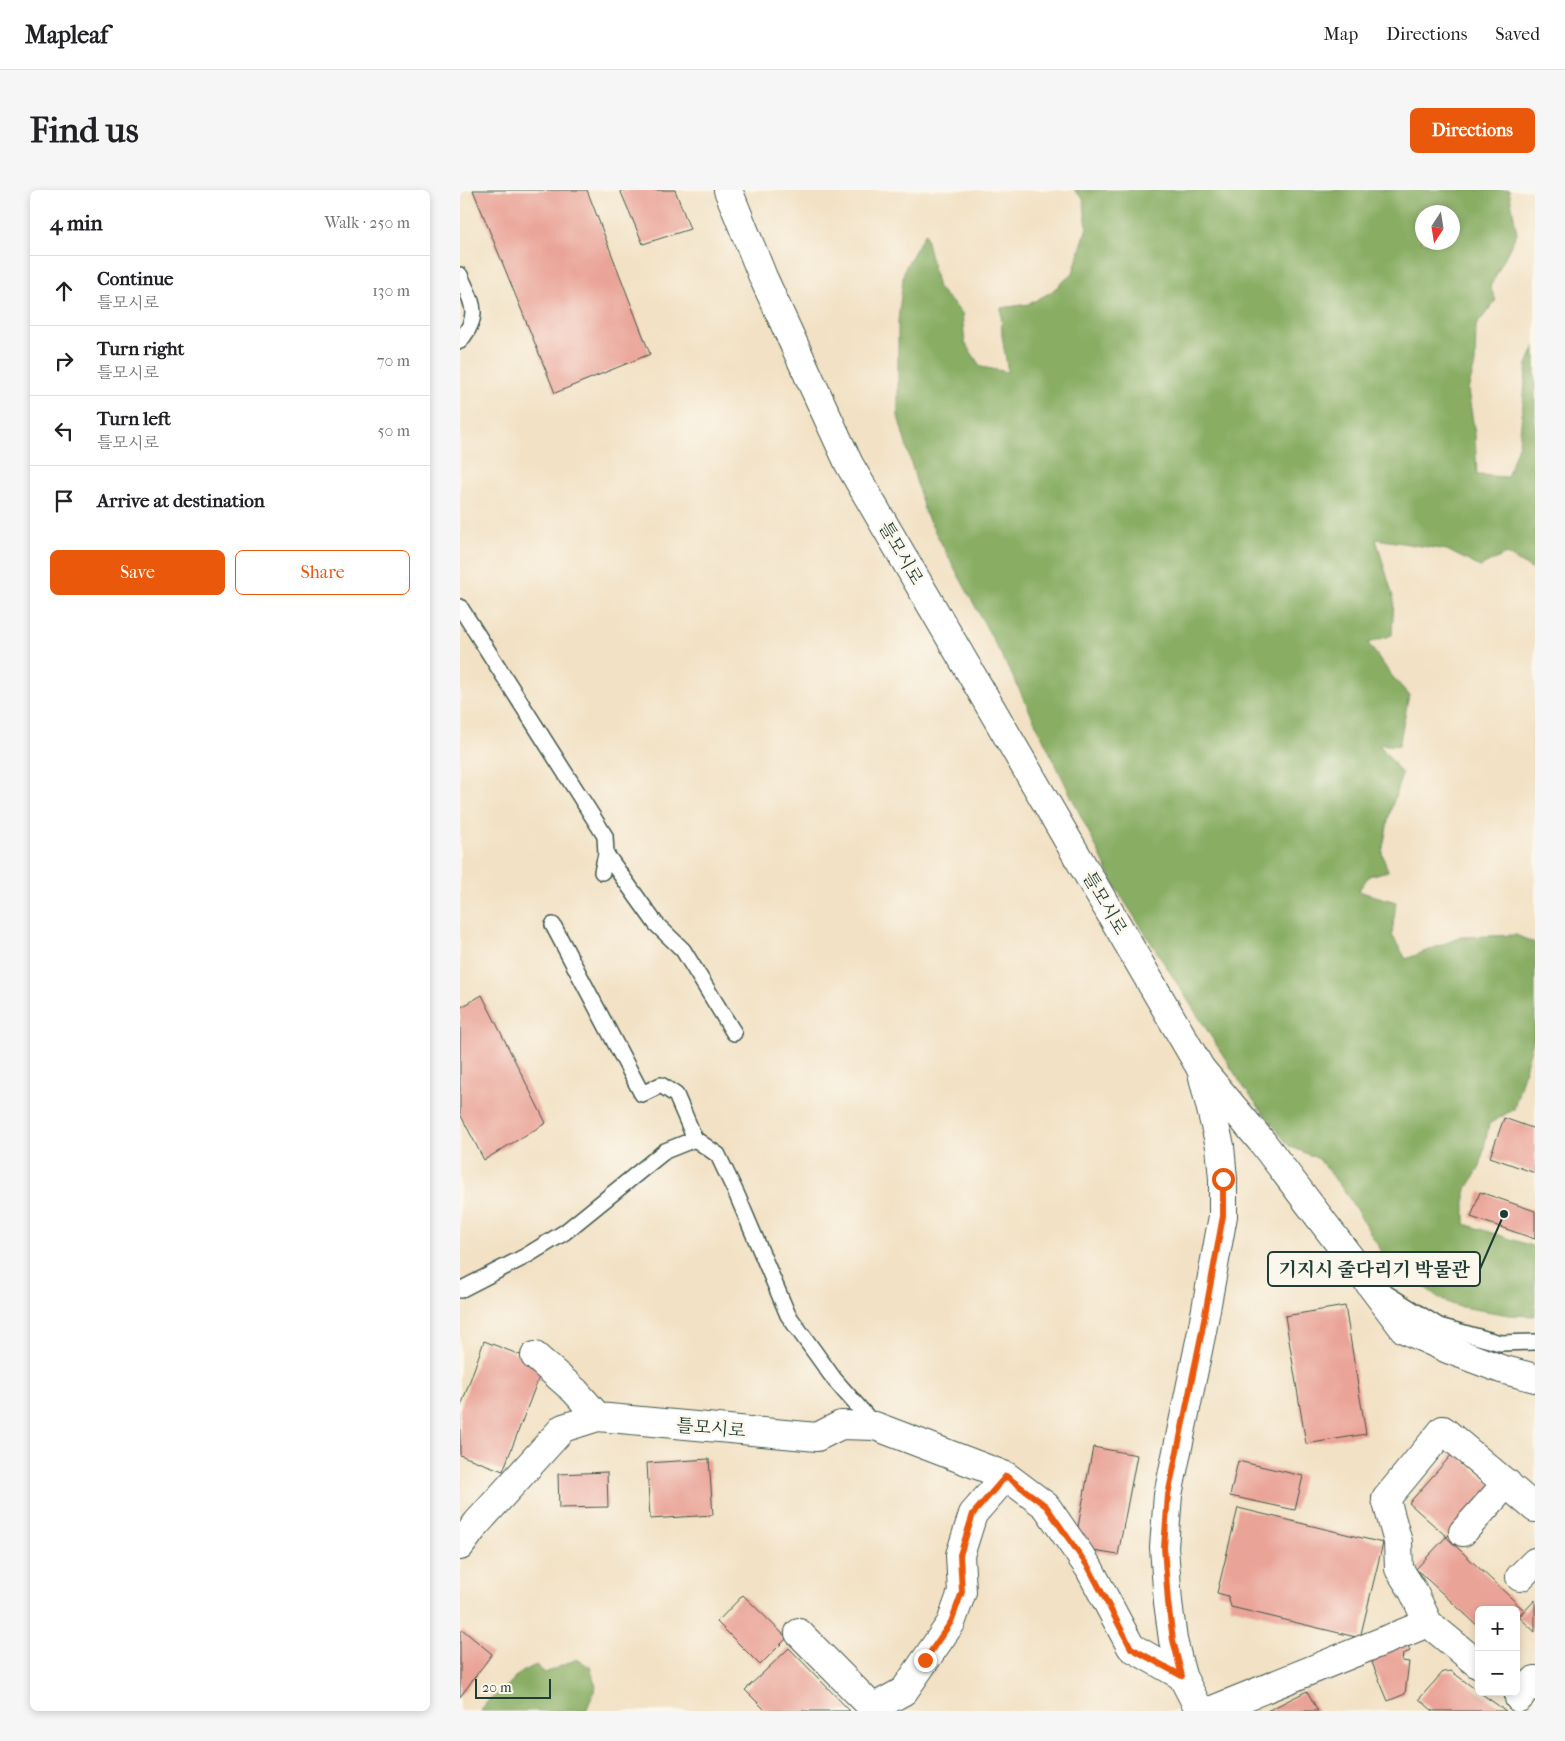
<!DOCTYPE html>
<html lang="en">
<head>
<meta charset="utf-8">
<style>
	:root { --surface:#fff; --page:#f6f6f6; --text:#202124; --muted:#757577; --line:#e0e0e0; --accent:#ea580c }
	body { margin:0; font-family:"IM FELL French Canon","Noto Serif KR",serif; background:var(--page); color:var(--text) }
	.controls { position:absolute; right:15px; bottom:15px; display:grid; overflow:hidden; border-radius:8px; box-shadow:0 2px 8px #0003 }
	.controls button { width:45px; height:45px; display:grid; place-items:center; padding:0; border:0; border-bottom:1px solid var(--line); background:var(--surface); color:var(--text); font:25px sans-serif }
	.compass { position:absolute; left:955px; top:15px; width:45px; height:45px; border-radius:50%; background:var(--surface); box-shadow:0 2px 8px #0003; rotate:192deg }
	.scale { position:absolute; left:15px; bottom:12px; width:76px; box-sizing:border-box; padding-left:5px; border:2px solid #1f3d34; border-top:0; font-size:14px; line-height:18px; white-space:nowrap; color:#1f3d34; -webkit-text-stroke:4px #fbf7ec; paint-order:stroke }
	.stop { position:absolute; width:15px; height:15px; margin:-11px; border:4px solid #ea580c; border-radius:50%; background:#fff }
	.stop.end { background:#ea580c; border-color:#fff; box-shadow:0 1px 5px #0008 }
	.list { margin:0; padding:0; list-style:none }
	h2 { display:flex; justify-content:space-between; align-items:center; height:65px; margin:0; padding:0 20px; font-size:21px }
	h2 small { font-size:16px; font-weight:400; color:var(--muted) }
	.list li { display:grid; grid-template-columns:32px 1fr auto; gap:15px; align-items:center; box-sizing:border-box; height:70px; padding:0 20px; border-top:1px solid var(--line) }
	.list b { display:block; font-size:19px; white-space:nowrap }
	.list p { margin:0; font-size:16px; white-space:nowrap; color:var(--muted) }
	.list em { font-size:16px; font-style:normal; color:var(--muted) }
	.actions { display:flex; gap:10px; padding:15px 20px }
	.actions a { flex:1; padding:11px 0; border:1px solid var(--accent); border-radius:8px; text-align:center; font-size:18px; color:var(--accent) }
	.actions .main { background:var(--accent); color:#fff }
	.icon { flex:none; width:28px; height:28px; fill:none; stroke:currentColor; stroke-width:2; stroke-linecap:round; stroke-linejoin:round }
	.map { position:relative; flex:none; width:1075px; height:1521px; overflow:hidden; border-radius:8px }
	header { display:flex; align-items:center; gap:30px; box-sizing:border-box; height:70px; padding:0 25px; background:var(--surface); border-bottom:1px solid var(--line) }
	header strong { font-size:24px }
	nav { display:flex; gap:28px; margin-inline-start:auto; font-size:18px }
	.intro { display:flex; align-items:center; justify-content:space-between; box-sizing:border-box; height:120px; padding:0 30px }
	h1 { margin:0; font-size:35px }
	.button { padding:12px 22px; border-radius:8px; background:var(--accent); color:#fff; font-size:18px; font-weight:700 }
	main { display:flex; gap:30px; padding:0 30px }
	aside { flex:1; background:var(--surface); border-radius:8px; box-shadow:0 2px 8px #0003 }
	.map>svg:first-child { display:block }
	.forest { fill:#88ad63; stroke:#54754c; fill-rule:evenodd }
	.building { fill:#eaa397 }
	.lines { fill:none; stroke-linecap:round; stroke-linejoin:round }
	.service-casing { stroke:#3f564a; stroke-width:18 }
	.minor-casing { stroke:#3f564a; stroke-width:30 }
	.secondary-casing { stroke:#3f564a; stroke-width:30 }
	.service { stroke:#fff; stroke-width:15 }
	.minor { stroke:#fff; stroke-width:28 }
	.secondary { stroke:#fff; stroke-width:28 }
	.route { stroke:#ea580c; stroke-width:6 }
	.labels { text-anchor:middle; stroke-width:5; stroke-linejoin:round; paint-order:stroke }
	.street-label { font-size:18px; fill:#1f3d34; stroke:#fbf7ec }
	.leader { fill:none; stroke:#1f3d34; stroke-width:2 }
	.callout-dot { fill:#1f3d34; stroke:#fbf7ec; stroke-width:2 }
	.callout { fill:#fbf7ec; stroke:#1f3d34; stroke-width:2 }
	.callout-label { font-size:19px; text-anchor:middle; font-weight:bold; fill:#1f3d34 }
</style>
</head>
<body>
<header>
<strong>Mapleaf</strong>
<nav><a>Map</a><a>Directions</a><a>Saved</a></nav>
</header>
<div class="intro"><h1>Find us</h1><a class="button">Directions</a></div>
<main>
<aside>
<h2>4 min<small>Walk · 250 m</small></h2>
<ul class="list">
<li><svg class="icon" aria-label="ahead" viewBox="0 0 24 24"><path d="M12 20V5M6 11l6-6 6 6"/></svg><div><b>Continue</b><p>틀모시로</p></div><em>130 m</em></li>
<li><svg class="icon" aria-label="right" viewBox="0 0 24 24"><path d="M7 20v-9h11M14 6l5 5-5 5"/></svg><div><b>Turn right</b><p>틀모시로</p></div><em>70 m</em></li>
<li><svg class="icon" aria-label="left" viewBox="0 0 24 24"><path d="M17 20v-9H6M10 6l-5 5 5 5"/></svg><div><b>Turn left</b><p>틀모시로</p></div><em>50 m</em></li>
<li><svg class="icon" aria-label="arrive" viewBox="0 0 24 24"><path d="M6 21V4h12l-3 4 3 4H6"/></svg><div><b>Arrive at destination</b></div></li>
</ul>
<div class="actions"><a class="main">Save</a><a>Share</a></div>
</aside>
<div class="map">
<svg width="1075" height="1521" viewBox="0 0 1075 1521">
	<rect width="100%" height="100%" fill="#fbf7ec"/>
	<filter id="ink" filterUnits="userSpaceOnUse"><feTurbulence type="fractalNoise" baseFrequency=".02" numOctaves="2"/><feDisplacementMap in="SourceGraphic" scale="10" xChannelSelector="R" yChannelSelector="G"/><feConvolveMatrix kernelMatrix="1 2 1 2 8 2 1 2 1" color-interpolation-filters="sRGB"/></filter>
	<filter id="wash" filterUnits="userSpaceOnUse"><feTurbulence type="fractalNoise" baseFrequency=".0096" numOctaves="4" result="noise"/><feDisplacementMap in="SourceGraphic" scale="20" xChannelSelector="R" yChannelSelector="G"/><feGaussianBlur stdDeviation="1.12" result="paint"/><feColorMatrix in="noise" values="0 0 0 0 0 0 0 0 0 0 0 0 0 0 0 0 0 1.4 0 .05"/><feComposite in="paint" operator="in"/></filter>
	<g filter="url(#wash)">
		<rect width="100%" height="100%" fill="#f2e1c4"/>
		<path class="forest" d="M614 0H1049L1057 43 1030 97 1036 110 1016 136 1015 174 1008 200 1015 245 1017 285 1047 287 1059 253 1067 174 1075 156V381L1046 364 1020 377 987 360 916 349 934 410 932 445 908 453 932 486 949 505 939 556 919 554 942 584 929 626 922 663 928 681 909 686 898 701 936 712 932 745 946 769 1001 747 1056 745 1075 753V844L1054 919 1029 934 1020 977 1005 1002V1034L1075 1057V1126L1049 1125 996 1116 982 1110 926 1069 886 1003 859 969 829 956 784 898 656 698 552 485 465 323 438 226V131L444 80 465 43 478 98 502 123 505 153 521 177 548 182 542 146 541 118 569 114 591 102 613 83 627 37 623 9ZM992 22V52H962V22Z
			M117 1469 130 1477 136 1497 126 1521H21L25 1513 44 1499 61 1482 76 1475 85 1483Z"/>
		<g id="blocks">
			<path class="building" d="M13 0H127L190 164 95 203Z
				M160 0H215L230 39 183 54Z
				M22 805 86 933 24 970 0 924V818Z
				M1044 928 1075 939V983L1030 967Z
				M1020 1002 1075 1021V1049L1011 1027Z
				M885 1116 906 1244 846 1254 825 1126Z
				M24 1151 84 1174 43 1281 0 1265V1219Z
				M633 1257 677 1265 658 1365 627 1360 617 1342Z
				M994 1262 1032 1296 987 1347 949 1313Z
				M249 1269 253 1325 190 1329 187 1273Z
				M778 1271 843 1286 835 1320 770 1306Z
				M147 1282 148 1317 99 1318 98 1284Z
				M778 1318 923 1353 900 1448 771 1417 768 1406 757 1403Z
				M986 1347 1064 1420 1056 1428V1420H1019V1437L956 1379Z
				M283 1405 327 1448 300 1475 257 1432Z
				M1075 1410V1442L1059 1427Z
				M3 1440 32 1464 0 1507V1443Z
				M945 1447 950 1461 943 1464 942 1471 949 1472 945 1504 928 1511 908 1463Z
				M329 1458 390 1521H306L285 1500Z
				M991 1481 1019 1502 1046 1521H973L959 1509 983 1482Z
				M847 1501 858 1521H807Z"/>
		</g>
	</g>
	<g filter="url(#ink)">
		<use href="#blocks" fill-opacity="0" stroke="#3f564a" stroke-width="1"/>
		<g class="lines">
			<defs>
				<path id="service" d="M0 85C12 113 22 124 0 151
					M0 417 145 646 146 664 142 682
					M146 664 196 734 223 760 274 843
					M93 735 182 904 201 895 216 905 235 949
					M0 1100 66 1066 105 1042 205 961 235 949 258 965 277 1005 328 1125 374 1189 415 1236
					M924 1102 979 1136 1040 1153 1075 1152"/>
				<path id="minor" d="M741 879 803 953 944 1139 990 1160 1041 1179 1075 1188
					M75 1166 115 1201 138 1227
					M1003 1342 1047 1293
					M0 1356 17 1333 103 1238 138 1227 357 1247 381 1235 415 1236 546 1286 586 1316 629 1378 671 1457 722 1486
					M1060 1387 1075 1372
					M339 1443 413 1518 444 1501 491 1433 502 1402 500 1365 513 1324 546 1286
					M1019 1475 968 1433 953 1401 939 1379 938 1352 926 1309 983 1240 1075 1318
					M1059 1508 1075 1490
					M750 1521 968 1433"/>
				<path id="secondary" d="M268 0 303 87 389 274 741 879 760 956 763 989V1026L742 1141 708 1305 704 1357 708 1412 713 1450 722 1486 740 1521"/>
			</defs>
			<use href="#service" class="service-casing"/>
			<use href="#minor" class="minor-casing"/>
			<use href="#secondary" class="secondary-casing"/>
			<use href="#service" class="service"/>
			<use href="#minor" class="minor"/>
			<use href="#secondary" class="secondary"/>
		</g>
	</g>
	<g class="lines" filter="url(#ink)">
		<path class="route" d="M465 1470 491 1432 502 1402 500 1365 513 1324 546 1286 586 1316 629 1378 671 1458 722 1486 713 1450 708 1412 704 1357 708 1305 742 1141 763 1026V989"/>
	</g>
	<g class="labels">
		<g class="street-label">
			<text transform="translate(441 363) rotate(60)" y="6">틀모시로</text>
			<text transform="translate(645 713) rotate(60)" y="6">틀모시로</text>
			<text transform="translate(251 1238) rotate(5)" y="6">틀모시로</text>
		</g>
	</g>
	<path class="leader" d="M1044 1024L1020 1079"/>
	<circle class="callout-dot" cx="1044" cy="1024" r="5"/>
	<rect class="callout" x="808" y="1062" width="212" height="34" rx="5"/>
	<g class="callout-label">
		<text x="914" y="1086">기지시 줄다리기 박물관</text>
	</g>
</svg>
<div class="controls">
<button>+</button>
<button>−</button>
</div>
<svg class="compass" viewBox="-18 -18 36 36"><path d="M0-13l5 13h-10z" fill="#e53935"/><path d="M0 13l5-13h-10z" fill="#757577"/></svg>
<div class="scale">20 m</div>
<div class="stop" style="left:763px;top:989px"></div>
<div class="stop end" style="left:465px;top:1470px"></div>
</div>
</main>
</body>
</html>
